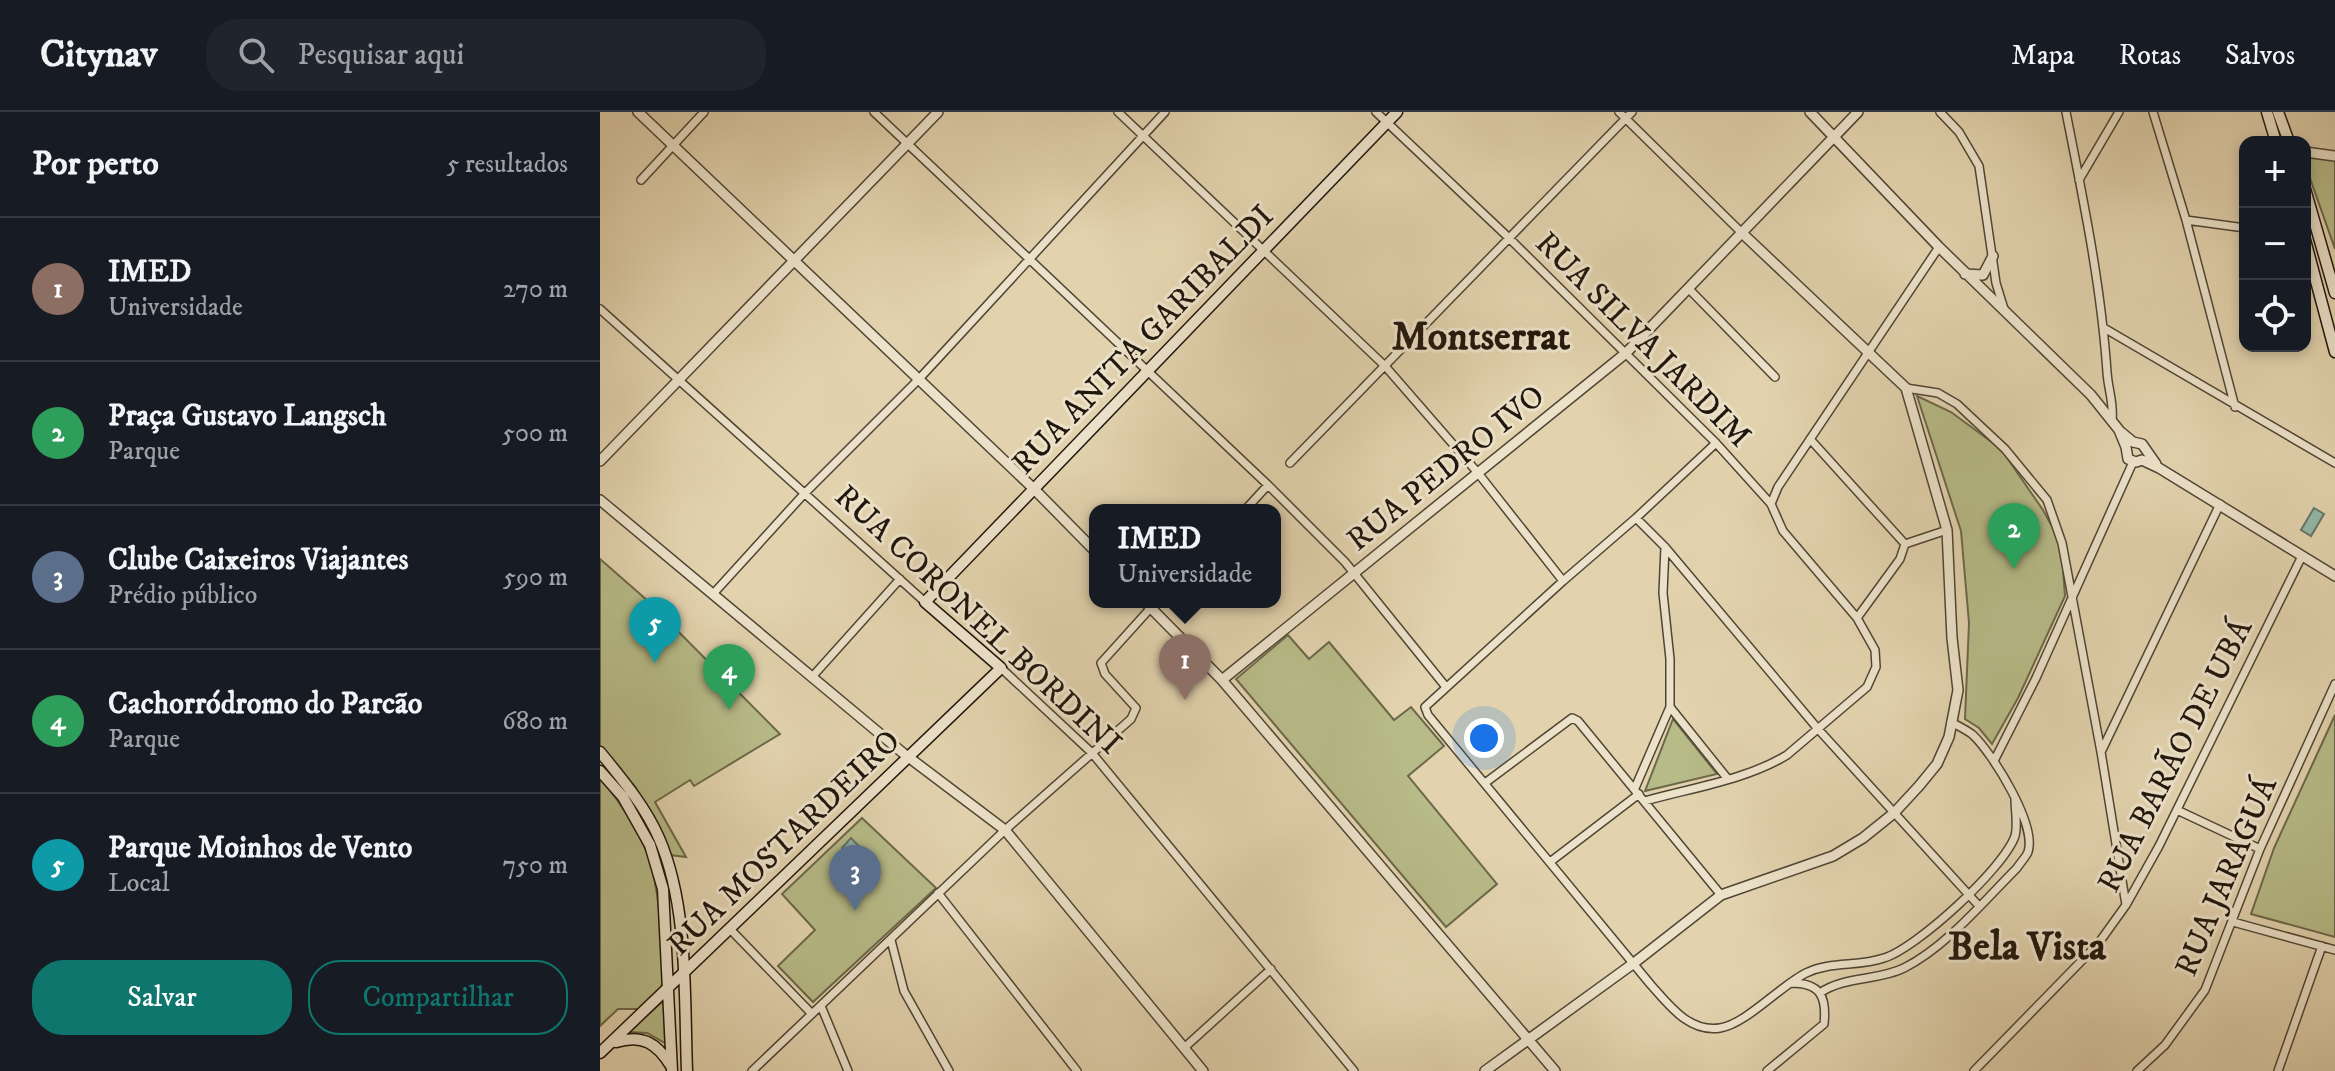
<!DOCTYPE html>
<html lang="pt">
<head>
<meta charset="utf-8">
<style>
	:root { --surface:#171b24; --page:#20242c; --text:#f1f3f6; --muted:#9ea1a6; --line:#363941; --accent:#0f766e }
	body { margin:0; font-family:"IM FELL DW Pica",serif; background:var(--page); color:var(--text) }
	.controls { position:absolute; right:24px; top:24px; display:grid; overflow:hidden; border-radius:16px; box-shadow:0 4px 12px #0003 }
	.controls button { width:72px; height:72px; display:grid; place-items:center; padding:0; border:0; border-bottom:2px solid var(--line); background:var(--surface); color:var(--text); font:40px sans-serif }
	.you { position:absolute; left:884px; top:626px; width:28px; height:28px; margin:-20px; border:6px solid #fff; border-radius:50%; background:#1a73e8; box-shadow:0 0 0 12px #1a73e833 }
	.badge { display:grid; place-items:center; width:52px; height:52px; border-radius:50%; background:var(--accent); color:#fff; font-size:26px; font-weight:700 }
	.pin { position:absolute; translate:-50% -66px; filter:drop-shadow(0 2px 4px #0008) }
	.pin::after { content:''; position:absolute; top:42px; width:28px; height:24px; background:inherit; clip-path:polygon(0 0,100% 0,50% 100%) }
	.popup { position:absolute; left:489px; top:392px; width:192px; height:104px; box-sizing:border-box; display:grid; place-content:center; border-radius:16px; background:var(--surface); filter:drop-shadow(0 2px 6px #0005); font-size:26px; white-space:nowrap; color:var(--muted) }
	.popup b { font-size:30px; color:var(--text) }
	.popup::after { content:''; position:absolute; left:50%; top:100%; margin-left:-16px; border:16px solid transparent; border-top-color:var(--surface) }
	.list { margin:0; padding:0; list-style:none }
	h2 { display:flex; justify-content:space-between; align-items:center; height:104px; margin:0; padding:0 32px; font-size:34px }
	h2 small { font-size:26px; font-weight:400; color:var(--muted) }
	.list li { display:grid; grid-template-columns:52px 1fr auto; gap:24px; align-items:center; box-sizing:border-box; height:144px; padding:0 32px; border-top:2px solid var(--line) }
	.list b { display:block; font-size:30px; white-space:nowrap }
	.list p { margin:0; font-size:26px; white-space:nowrap; color:var(--muted) }
	.list em { font-size:26px; font-style:normal; color:var(--muted) }
	.actions { display:flex; gap:16px; padding:24px 32px }
	.actions a { flex:1; padding:18px 0; border:2px solid var(--accent); border-radius:32px; text-align:center; font-size:28px; color:var(--accent) }
	.actions .main { background:var(--accent); color:#fff }
	.icon { flex:none; width:44px; height:44px; fill:none; stroke:currentColor; stroke-width:2; stroke-linecap:round; stroke-linejoin:round }
	.map { position:relative; flex:none; width:1735px; height:959px; overflow:hidden }
	header { display:flex; align-items:center; gap:48px; box-sizing:border-box; height:112px; padding:0 40px; background:var(--surface); border-bottom:2px solid var(--line) }
	header strong { font-size:38px }
	nav { display:flex; gap:44px; margin-inline-start:auto; font-size:28px }
	.search { width:560px; height:72px; background:var(--page); display:flex; align-items:center; gap:20px; box-sizing:border-box; padding:0 28px; border-radius:32px; color:var(--muted); font-size:30px }
	main { display:flex }
	aside { flex:1; background:var(--surface) }
	.map>svg:first-child { display:block }
	.green { fill:#b7bb88; stroke:#6c684a; stroke-width:2 }
	.water { fill:#95b8a9; stroke:#66776a; stroke-width:2 }
	.lines { fill:none; stroke-linecap:round; stroke-linejoin:round }
	.minor-casing { stroke:#504534; stroke-width:10 }
	.tertiary-casing { stroke:#504534; stroke-width:12 }
	.secondary-casing { stroke:#20160c; stroke-width:13 }
	.minor { stroke:#ece2ca; stroke-width:7 }
	.tertiary { stroke:#ece2ca; stroke-width:9 }
	.secondary { stroke:#ece2ca; stroke-width:10 }
	.labels { text-anchor:middle; stroke-width:6; stroke-linejoin:round; paint-order:stroke }
	.street-label { font-size:32px; fill:#20160c; stroke:#ece2ca }
	.district-label { font-size:40px; font-weight:bold; fill:#20160c; stroke:#ece2ca }
</style>
</head>
<body>
<header>
<strong>Citynav</strong>
<div class="search"><svg class="icon" aria-label="search" viewBox="0 0 24 24"><circle cx="10" cy="10" r="6"/><path d="M15 15l6 6"/></svg>Pesquisar aqui</div>
<nav><a>Mapa</a><a>Rotas</a><a>Salvos</a></nav>
</header>
<main>
<aside>
<h2>Por perto<small>5 resultados</small></h2>
<ul class="list">
<li><span class="badge" style="background:#8d6e63">1</span><div><b>IMED</b><p>Universidade</p></div><em>270 m</em></li>
<li><span class="badge" style="background:#2e9e5b">2</span><div><b>Praça Gustavo Langsch</b><p>Parque</p></div><em>500 m</em></li>
<li><span class="badge" style="background:#5c6f8a">3</span><div><b>Clube Caixeiros Viajantes</b><p>Prédio público</p></div><em>590 m</em></li>
<li><span class="badge" style="background:#2e9e5b">4</span><div><b>Cachorródromo do Parcão</b><p>Parque</p></div><em>680 m</em></li>
<li><span class="badge" style="background:#0f9aa8">5</span><div><b>Parque Moinhos de Vento</b><p>Local</p></div><em>750 m</em></li>
</ul>
<div class="actions"><a class="main">Salvar</a><a>Compartilhar</a></div>
</aside>
<div class="map">
<svg width="1735" height="959" viewBox="0 0 1735 959">
	<rect width="100%" height="100%" fill="#e2d3ae"/>
	<filter id="stains"><feTurbulence type="fractalNoise" baseFrequency=".0025" numOctaves="4"/><feColorMatrix values="0 0 0 0 .2 0 0 0 0 .09 0 0 0 0 .02 0 0 0 .5 -.17"/></filter>
	<radialGradient id="worn" r=".72"><stop offset=".6" stop-color="#630" stop-opacity="0"/><stop offset="1" stop-color="#630" stop-opacity=".3"/></radialGradient>
	<path class="green" d="M1705 43 1735 46V137L1705 52Z
		M1317 284 1351 300 1401 337 1443 398 1461 431 1465 484 1418 586 1392 632 1379 616 1365 607 1369 511 1361 419Z
		M0 447 48 489 180 622 94 674 90 668 55 690 86 745 70 743 36 676 0 634Z
		M688 523 709 547 729 530 794 608 811 595 844 634 808 664 897 772 846 815 636 567Z
		M1735 603V825L1651 802 1674 736Z
		M1073 607 1117 662 1045 679Z
		M0 666C19 689 40 719 49 747 61 785 61 827 64 867L60 878 39 897H18L0 914Z
		M262 706 336 776 213 890 178 854 215 818 182 782Z
		M64 888 65 931 47 921 29 920Z"/>
	<path class="water" d="M1714 396 1724 402 1711 424 1701 418Z
		M251 726 270 746 260 755 242 736Z"/>
	<g class="lines">
		<defs>
			<path id="minor" d="M274 0 668 373 745 450 846 575
				M518 0 785 254 878 361 963 469
				M776 0 909 126 1116 331 1171 392 1183 419 1257 506 1275 538 1276 555 1267 575 1187 643C1146 668 1091 676 1045 689
				M1019 0 1142 121
				M1340 0 1359 20 1379 54 1396 171 1404 197
				M1466 0C1483 86 1501 173 1507 260 1508 277 1514 291 1512 308
				M1553 0 1586 108 1635 295
				M41 68 104 0
				M1479 68 1519 0
				M1586 108 1645 116
				M1089 177 1175 265
				M0 197 325 490
				M1504 216 1735 351
				M1306 276 1338 281 1357 292 1405 337 1447 388 1462 431 1501 640 1526 793
				M1210 327 1305 432
				M1116 331 1036 406 963 469 825 595 828 603 1051 873C1068 892 1089 921 1120 916 1146 912 1180 874 1206 861 1231 849 1258 855 1284 846 1317 836 1404 756 1415 724 1418 713 1415 698 1415 687
				M690 351 1032 0
				M1171 392 1178 375 1339 135
				M645 398 668 373
				M1036 406 1065 435 1218 617 1379 794
				M113 482 204 382 319 267 565 0
				M1257 506 1300 447 1305 432 1347 418
				M401 556 492 641 754 959
				M212 565 300 467
				M1070 595 1127 666
				M1502 638 1620 392
				M1394 649 1436 566 1533 350
				M885 671 972 606 978 609 1121 783
				M1035 676 1070 595V547L1063 481 1065 435
				M1577 698 1660 737
				M950 750 1039 682
				M338 781 477 959
				M1633 810 1735 838
				M130 817 212 902
				M291 828 304 879 349 959
				M1220 881C1244 864 1278 869 1304 856 1346 835 1384 789 1417 756 1420 751 1426 745 1428 740 1437 713 1393 642 1373 623 1367 618 1358 614 1351 610
				M221 894 248 959
				M584 936 671 857
				M152 959 405 718 531 607 536 596 505 562 501 551 556 490
				M1167 959 1224 912C1227 884 1220 871 1191 871
				M1374 959 1498 832 1526 793 1559 734 1702 444
				M1537 959 1565 933 1605 878 1660 737 1735 572
				M1678 959 1722 834"/>
			<path id="tertiary" d="M38 0 434 377 495 439
				M1210 0 1339 135 1491 283 1519 318 1526 335 1528 347 1536 350 1542 348 1559 356 1735 464
				M1705 40 1735 44
				M1365 162 1383 163 1393 144
				M1521 320 1533 330 1542 332 1556 352
				M0 349 338 0
				M0 388 303 641 405 718 603 959
				M545 490 622 568 955 959
				M622 568 1026 241 1258 0
				M885 959 1034 851 1121 783 1233 744 1263 726 1294 701 1319 674 1337 652 1349 625 1358 578 1352 526 1347 418 1306 276 1142 121"/>
			<path id="secondary" d="M1667 0 1676 30
				M1678 0 1689 30
				M1705 77 1735 181
				M1705 128 1735 240
				M0 640C22 667 45 694 59 726 89 795 84 885 87 959
				M0 659 23 685 36 708 50 733 63 777 72 959
				M16 930C42 922 57 931 71 954
				M0 941 401 556 325 490 797 0"/>
		</defs>
		<use href="#minor" class="minor-casing"/>
		<use href="#tertiary" class="tertiary-casing"/>
		<use href="#secondary" class="secondary-casing"/>
		<use href="#minor" class="minor"/>
		<use href="#tertiary" class="tertiary"/>
		<use href="#secondary" class="secondary"/>
	</g>
	<g class="labels">
		<g class="street-label">
			<text transform="translate(542 227) rotate(-46)" y="11">RUA ANITA GARIBALDI</text>
			<text transform="translate(1044 227) rotate(45)" y="11">RUA SILVA JARDIM</text>
			<text transform="translate(845 355) rotate(-39)" y="11">RUA PEDRO IVO</text>
			<text transform="translate(379 507) rotate(43)" y="11">RUA CORONEL BORDINI</text>
			<text transform="translate(1574 643) rotate(-63)" y="11">RUA BARÃO DE UBÁ</text>
			<text transform="translate(183 730) rotate(-44)" y="11">RUA MOSTARDEIRO</text>
			<text transform="translate(1625 764) rotate(-67)" y="11">RUA JARAGUÁ</text>
		</g>
		<g class="district-label">
			<text x="881" y="237">Montserrat</text>
			<text x="1427" y="847">Bela Vista</text>
		</g>
	</g>
	<rect width="100%" height="100%" filter="url(#stains)"/>
	<rect width="100%" height="100%" fill="url(#worn)"/>
</svg>
<div class="controls">
<button>+</button>
<button>−</button>
<button><svg class="icon" aria-label="locate" viewBox="0 0 24 24"><circle cx="12" cy="12" r="6"/><path d="M12 2v4M12 18v4M2 12h4M18 12h4"/></svg></button>
</div>
<div class="you"></div>
<div class="pin badge" style="left:585px;top:588px;background:#8d6e63">1</div>
<div class="popup"><b>IMED</b>Universidade</div>
<div class="pin badge" style="left:1414px;top:457px;background:#2e9e5b">2</div>
<div class="pin badge" style="left:255px;top:799px;background:#5c6f8a">3</div>
<div class="pin badge" style="left:129px;top:598px;background:#2e9e5b">4</div>
<div class="pin badge" style="left:55px;top:551px;background:#0f9aa8">5</div>
</div>
</main>
</body>
</html>
